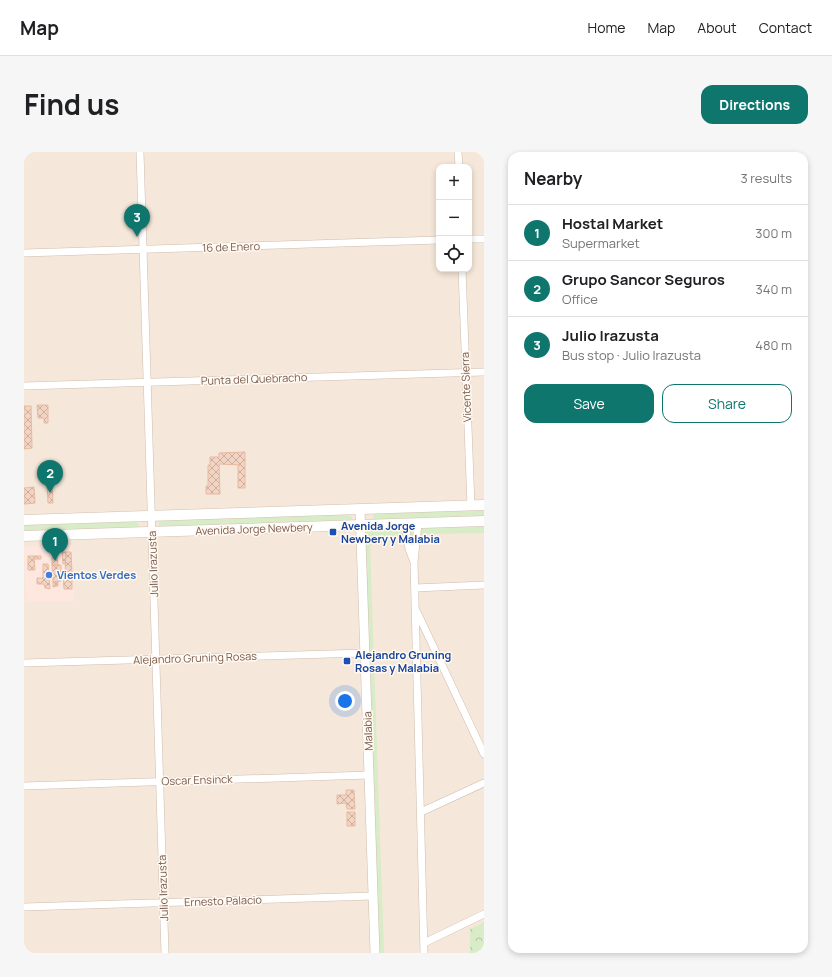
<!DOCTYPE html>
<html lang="en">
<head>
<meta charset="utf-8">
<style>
	:root { --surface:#fff; --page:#f6f6f6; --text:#202124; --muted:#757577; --line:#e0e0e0; --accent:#0f766e }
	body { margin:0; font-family:Manrope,sans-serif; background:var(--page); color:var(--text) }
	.controls { position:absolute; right:12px; top:12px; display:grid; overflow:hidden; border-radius:8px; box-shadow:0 2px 6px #0003 }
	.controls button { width:36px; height:36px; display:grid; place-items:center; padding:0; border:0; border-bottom:1px solid var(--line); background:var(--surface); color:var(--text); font:20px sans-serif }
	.you { position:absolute; left:321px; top:549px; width:14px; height:14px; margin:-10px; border:3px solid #fff; border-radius:50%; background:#1a73e8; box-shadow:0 0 0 6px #1a73e833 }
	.badge { display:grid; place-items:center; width:26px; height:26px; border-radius:50%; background:var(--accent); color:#fff; font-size:13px; font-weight:700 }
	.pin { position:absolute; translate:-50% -33px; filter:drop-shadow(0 1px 2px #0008) }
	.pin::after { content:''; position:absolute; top:21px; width:14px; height:12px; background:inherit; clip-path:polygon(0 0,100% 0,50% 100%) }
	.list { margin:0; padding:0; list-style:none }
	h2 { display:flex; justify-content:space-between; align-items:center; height:52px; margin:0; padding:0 16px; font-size:17px }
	h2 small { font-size:13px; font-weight:400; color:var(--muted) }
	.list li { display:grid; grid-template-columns:26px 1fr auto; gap:12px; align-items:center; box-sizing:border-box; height:56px; padding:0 16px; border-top:1px solid var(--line) }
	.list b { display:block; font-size:15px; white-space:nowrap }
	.list p { margin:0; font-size:13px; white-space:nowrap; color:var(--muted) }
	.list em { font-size:13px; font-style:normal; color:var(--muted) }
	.actions { display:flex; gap:8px; padding:12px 16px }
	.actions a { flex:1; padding:9px 0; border:1px solid var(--accent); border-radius:12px; text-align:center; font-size:14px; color:var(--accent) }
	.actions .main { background:var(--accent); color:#fff }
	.icon { flex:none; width:22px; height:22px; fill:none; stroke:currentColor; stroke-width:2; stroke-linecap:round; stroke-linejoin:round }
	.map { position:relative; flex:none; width:460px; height:801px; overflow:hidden; border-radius:12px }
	header { display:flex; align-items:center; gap:24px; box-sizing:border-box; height:56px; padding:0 20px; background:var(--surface); border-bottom:1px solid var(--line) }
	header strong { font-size:19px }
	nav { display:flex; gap:22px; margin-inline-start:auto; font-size:14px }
	.intro { display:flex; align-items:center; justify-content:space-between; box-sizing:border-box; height:96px; padding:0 24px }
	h1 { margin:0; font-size:28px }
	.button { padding:10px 18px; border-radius:12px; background:var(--accent); color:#fff; font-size:14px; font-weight:700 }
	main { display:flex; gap:24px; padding:0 24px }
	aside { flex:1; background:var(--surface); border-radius:12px; box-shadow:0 2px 6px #0003 }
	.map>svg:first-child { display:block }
	.residential { fill:#f5e7d9; fill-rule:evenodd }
	.commercial { fill:#fde7df }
	.grass { fill:#d8ecc8 }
	.forest { fill:url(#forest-crowns) }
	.building { fill:url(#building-cross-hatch); stroke:#e6baa2 }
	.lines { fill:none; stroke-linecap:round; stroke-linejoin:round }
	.minor-casing { stroke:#d0bdaf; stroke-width:8 }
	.tertiary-casing { stroke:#d0bdaf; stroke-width:10 }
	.secondary-casing { stroke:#d6bfaf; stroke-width:11 }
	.minor { stroke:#fff; stroke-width:7 }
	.tertiary { stroke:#fff; stroke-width:9 }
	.secondary { stroke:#fff; stroke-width:10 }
	.transit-dot { fill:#1a4fb4; stroke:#fff9f2; stroke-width:1.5 }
	.shop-dot { fill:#3f7fe0; stroke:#fff9f2; stroke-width:1.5 }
	.labels { text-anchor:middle; stroke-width:3; stroke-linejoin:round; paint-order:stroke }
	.street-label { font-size:11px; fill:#795b4c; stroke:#fff9f2 }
	.transit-label { font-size:11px; font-weight:bold; fill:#164399; stroke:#fff9f2; text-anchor:start }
	.shop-label { font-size:11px; font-weight:bold; fill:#366cbe; stroke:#fff9f2; text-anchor:start }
</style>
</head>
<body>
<header>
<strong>Map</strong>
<nav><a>Home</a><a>Map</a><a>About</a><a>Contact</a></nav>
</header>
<div class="intro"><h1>Find us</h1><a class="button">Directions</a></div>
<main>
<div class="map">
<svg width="460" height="801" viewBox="0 0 460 801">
	<defs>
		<pattern id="forest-crowns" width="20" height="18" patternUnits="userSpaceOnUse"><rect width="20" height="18" fill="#d8ecc8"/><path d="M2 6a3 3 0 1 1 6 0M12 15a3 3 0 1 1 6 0" fill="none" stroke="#b4c2a5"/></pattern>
		<pattern id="building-cross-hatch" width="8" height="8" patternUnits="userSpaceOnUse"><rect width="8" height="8" fill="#f3d4c2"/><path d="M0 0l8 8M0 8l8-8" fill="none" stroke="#caafa0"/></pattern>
	</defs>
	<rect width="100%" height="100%" fill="#fdf5eb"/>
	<path class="residential" d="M0 0H460V801H0ZM415 15H445V117H415Z"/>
	<path class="commercial" d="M48 393 50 449 2 450 0 395Z"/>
	<path class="grass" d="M460 358V366L350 368 349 365 350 362 354 361Z
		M323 362 328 365 327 368 322 369 135 375 134 369 137 368Z
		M113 369 115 374 112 377 0 380V372Z
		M460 369V381L402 382 394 391 386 390 381 391 375 386 353 387 346 394 360 801H351L337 373Z"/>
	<path class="forest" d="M460 770V801H446V777Z"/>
	<path class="building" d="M13 253H24V271H20V266H14Z
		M0 254H7L8 296 0 297Z
		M221 300V336H214V314L217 313 195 312 196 342H182V334H184V313H186V305H195V301Z
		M23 331H28L29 351H24Z
		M10 335 11 351 0 352V336Z
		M38 400H42L41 412H39Z
		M42 400H47L48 420 41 421Z
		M4 404H10L11 418H4Z
		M10 404H17V407H10Z
		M28 405H33L34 413H28Z
		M19 412H24L26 437 21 436 20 432H13V426H19Z
		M28 413H37V429L29 430Z
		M48 420V437H40L39 421Z
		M29 430H34V434L29 435Z
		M322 638H330L331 657H323L322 651 313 652V643H322Z
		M323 660H331V674H323Z"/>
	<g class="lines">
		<defs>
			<path id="minor" d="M116 0 141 801
				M434 0 435 15
				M445 87H460
				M0 101 415 88
				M438 117 447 354
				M0 234 460 220
				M381 372 385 397 390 410
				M394 372 390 410 400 801
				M391 436 460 433
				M393 460 460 602
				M0 511 341 501
				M0 634 345 623
				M397 660 460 631
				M0 755 349 744
				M400 791 460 762"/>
			<path id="tertiary" d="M336 357 351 801"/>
			<path id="secondary" d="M0 368 460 353
				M0 384 460 369"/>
		</defs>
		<use href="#minor" class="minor-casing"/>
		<use href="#tertiary" class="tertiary-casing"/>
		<use href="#secondary" class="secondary-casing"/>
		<use href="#minor" class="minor"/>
		<use href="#tertiary" class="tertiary"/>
		<use href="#secondary" class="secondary"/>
	</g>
	<g class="transit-dot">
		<rect x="305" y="376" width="8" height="8" rx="2"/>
		<rect x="319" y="505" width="8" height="8" rx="2"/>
	</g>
	<circle class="shop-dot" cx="25" cy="423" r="4"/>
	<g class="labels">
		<g class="street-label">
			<text transform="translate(207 95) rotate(-2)" y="4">16 de Enero</text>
			<text transform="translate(230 227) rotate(-2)" y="4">Punta del Quebracho</text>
			<text transform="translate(442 235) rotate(-92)" y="4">Vicente Sierra</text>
			<text transform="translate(230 377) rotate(-2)" y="4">Avenida Jorge Newbery</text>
			<text transform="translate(129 412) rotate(-92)" y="4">Julio Irazusta</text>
			<text transform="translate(171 506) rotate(-2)" y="4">Alejandro Gruning Rosas</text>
			<text transform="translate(344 579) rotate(-92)" y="4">Malabia</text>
			<text transform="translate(173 628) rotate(-2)" y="4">Oscar Ensinck</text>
			<text transform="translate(139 736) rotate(-92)" y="4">Julio Irazusta</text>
			<text transform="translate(199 749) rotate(-2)" y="4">Ernesto Palacio</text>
		</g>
		<g class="transit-label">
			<text x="317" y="378">Avenida Jorge<tspan x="317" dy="13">Newbery y Malabia</tspan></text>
			<text x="331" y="507">Alejandro Gruning<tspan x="331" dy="13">Rosas y Malabia</tspan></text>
		</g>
		<g class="shop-label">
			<text x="33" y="427">Vientos Verdes</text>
		</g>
	</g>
</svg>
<div class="controls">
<button>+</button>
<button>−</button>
<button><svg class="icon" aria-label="locate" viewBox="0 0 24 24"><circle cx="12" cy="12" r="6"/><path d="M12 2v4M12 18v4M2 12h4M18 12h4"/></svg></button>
</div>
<div class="you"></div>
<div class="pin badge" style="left:31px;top:409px">1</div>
<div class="pin badge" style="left:26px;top:341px">2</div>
<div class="pin badge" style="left:113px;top:85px">3</div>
</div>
<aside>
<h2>Nearby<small>3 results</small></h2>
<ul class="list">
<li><span class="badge">1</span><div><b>Hostal Market</b><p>Supermarket</p></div><em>300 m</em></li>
<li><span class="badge">2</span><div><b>Grupo Sancor Seguros</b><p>Office</p></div><em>340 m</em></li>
<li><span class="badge">3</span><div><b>Julio Irazusta</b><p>Bus stop · Julio Irazusta</p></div><em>480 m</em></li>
</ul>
<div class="actions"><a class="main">Save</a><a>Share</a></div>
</aside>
</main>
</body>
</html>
